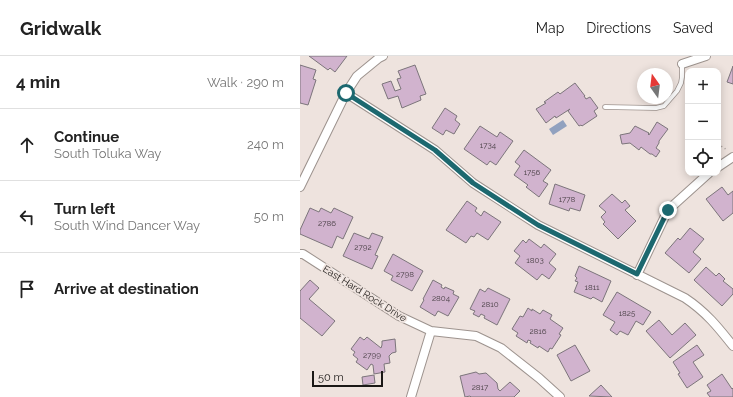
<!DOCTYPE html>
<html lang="en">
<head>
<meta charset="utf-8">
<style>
	:root { --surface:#fff; --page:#f2f2f2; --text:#222; --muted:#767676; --line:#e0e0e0 }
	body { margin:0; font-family:Raleway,sans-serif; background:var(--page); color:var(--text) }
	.controls { position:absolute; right:12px; top:12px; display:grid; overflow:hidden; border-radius:8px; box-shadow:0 2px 10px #0003 }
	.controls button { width:36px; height:36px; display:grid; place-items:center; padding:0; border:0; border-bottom:1px solid var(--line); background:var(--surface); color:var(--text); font:20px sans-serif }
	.compass { position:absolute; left:337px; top:12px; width:36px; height:36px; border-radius:50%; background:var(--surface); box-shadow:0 2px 10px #0003; rotate:346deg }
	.scale { position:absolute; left:12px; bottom:10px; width:71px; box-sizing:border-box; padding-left:4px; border:2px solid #1b1816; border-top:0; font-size:11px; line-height:14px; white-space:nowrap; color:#1b1816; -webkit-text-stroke:3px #eee3de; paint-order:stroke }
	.stop { position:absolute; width:12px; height:12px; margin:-9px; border:3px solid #1c686f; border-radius:50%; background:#fff }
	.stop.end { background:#1c686f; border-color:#fff; box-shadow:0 1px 4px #0008 }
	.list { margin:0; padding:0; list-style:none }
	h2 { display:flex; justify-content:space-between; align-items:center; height:52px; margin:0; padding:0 16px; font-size:17px }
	h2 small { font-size:13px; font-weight:400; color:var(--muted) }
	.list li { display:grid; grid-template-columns:26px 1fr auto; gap:12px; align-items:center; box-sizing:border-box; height:72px; padding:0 16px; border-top:1px solid var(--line) }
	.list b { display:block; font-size:15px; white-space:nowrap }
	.list p { margin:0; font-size:13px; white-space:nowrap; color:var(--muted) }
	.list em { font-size:13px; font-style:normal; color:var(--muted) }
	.icon { flex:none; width:22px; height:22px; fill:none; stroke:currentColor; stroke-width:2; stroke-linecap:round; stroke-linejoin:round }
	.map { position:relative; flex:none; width:433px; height:341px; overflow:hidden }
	header { display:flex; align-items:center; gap:24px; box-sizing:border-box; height:56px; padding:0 20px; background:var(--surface); border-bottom:1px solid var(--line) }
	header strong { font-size:19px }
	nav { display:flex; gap:22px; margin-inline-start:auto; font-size:14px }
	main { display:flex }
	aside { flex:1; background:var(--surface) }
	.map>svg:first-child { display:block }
	.water { fill:#91a1bf }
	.building { fill:#d1b3ce; stroke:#7c757b }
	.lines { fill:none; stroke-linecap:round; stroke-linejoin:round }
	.service-casing { stroke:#9d938e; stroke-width:5.5 }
	.minor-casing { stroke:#9d938e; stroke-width:10 }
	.path { stroke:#a69d9a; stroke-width:1.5; stroke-dasharray:1 3; stroke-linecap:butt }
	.service { stroke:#fff; stroke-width:4 }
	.minor { stroke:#fff; stroke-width:8 }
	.route { stroke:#1c686f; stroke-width:5 }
	.labels { text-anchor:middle; stroke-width:3.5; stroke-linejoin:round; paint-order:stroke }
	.number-label { font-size:8px; fill:#483f44 }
	.street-label { font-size:10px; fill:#1b1816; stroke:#eee3de }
</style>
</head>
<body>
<header>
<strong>Gridwalk</strong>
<nav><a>Map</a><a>Directions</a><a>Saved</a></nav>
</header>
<main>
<aside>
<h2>4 min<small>Walk · 290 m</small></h2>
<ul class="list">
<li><svg class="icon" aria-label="ahead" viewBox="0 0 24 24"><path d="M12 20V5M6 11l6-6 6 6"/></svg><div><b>Continue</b><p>South Toluka Way</p></div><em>240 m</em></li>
<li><svg class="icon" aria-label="left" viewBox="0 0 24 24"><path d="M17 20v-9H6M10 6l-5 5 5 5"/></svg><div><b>Turn left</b><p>South Wind Dancer Way</p></div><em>50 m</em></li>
<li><svg class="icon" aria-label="arrive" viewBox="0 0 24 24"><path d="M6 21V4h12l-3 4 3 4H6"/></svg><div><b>Arrive at destination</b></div></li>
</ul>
</aside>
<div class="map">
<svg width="433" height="341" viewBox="0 0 433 341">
	<rect width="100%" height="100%" fill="#eee3de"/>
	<path class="water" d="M263 64 267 70 253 79 249 73Z"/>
	<path class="building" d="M9 0H47L35 16 30 12 28 14Z
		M0 9 16 14 13 23 16 24 8 49 0 47Z
		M115 9 126 38 120 40 121 44 102 52 98 40 88 43 82 28 91 25 95 35 101 33 97 23 101 22 98 15Z
		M433 10V28L427 26Z
		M275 27 285 40H284L286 43 290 41 298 52 294 55 297 60 282 70 281 69 279 70 268 55 270 53 256 62 255 60 246 67 236 53 246 47 244 46 258 36 260 38Z
		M145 52 157 60 155 64 160 68 154 78 146 74 143 79 132 72Z
		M357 66 368 73 359 85V87L356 92 360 95 356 101 352 98H350L341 91 339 94 330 87 322 88 320 79 330 77 335 70 349 77 348 78 349 79Z
		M180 70 197 81 200 76 213 85 196 109 190 105 187 109 164 93Z
		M224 94 251 114 243 125 248 128 239 141 226 131 228 129 214 119 220 110 215 106Z
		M255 128 285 139 280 155 270 152 269 155 249 148Z
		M422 131 428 139 433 135V157L423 165 406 143Z
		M312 138 322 147 325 144 330 150 325 154 336 165 318 183 303 168 305 166 301 161 306 156 299 150Z
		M167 145 177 152 175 155 181 160 184 155 201 166 188 184 177 177 174 181 171 180 166 187 146 174Z
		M10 152 19 156 21 152 31 157 34 152 53 161 43 183 37 180 32 192 0 178V174Z
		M390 172 404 183 393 196 401 203 389 217 365 197 378 182 380 184Z
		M54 177 69 183 72 177 83 181 75 199 78 200 72 213 43 200Z
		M229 183 241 192 244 188 256 198 249 207 256 213 249 223 242 218 237 224 215 207 220 200 214 195 223 184 226 187Z
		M93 198 123 215 112 235 91 224 93 220 84 215Z
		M279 210 311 225 302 246 293 241 291 243 274 236 278 226 275 225 277 222 275 220Z
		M406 211 416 220 419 217 425 223 423 225 433 233V238L422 250 394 224Z
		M10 224 19 232 9 243 35 265 22 280 0 262V235Z
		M133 224 142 229 141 231 144 233 145 231 154 235 153 238 159 241 148 260 138 255 135 260 120 251 124 244 123 243Z
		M188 232 210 243 197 269 184 262 185 260 181 258 179 261 173 258 175 255 170 253 180 233 185 236Z
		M317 236 351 256 343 269 336 265 328 279 320 275 317 279 310 274 315 266 303 259Z
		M228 252 232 255V253L240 258 243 254 252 259 250 263 263 272 259 278 261 279 252 293 250 292 248 296 239 290 238 292 230 287 231 285 228 284 227 287 216 280 218 277 212 273 220 260 223 261Z
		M359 264 372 279 385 267 396 279 370 302 346 275Z
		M60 281 64 284 67 281 81 292 82 289V285L95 283 96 296 92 297 89 300 90 307 84 308 85 316 74 318 73 309 71 308 67 314 56 306 58 303 53 299 55 296 51 293Z
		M275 289 290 315 271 325 257 299Z
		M397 289 404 299 393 306 403 321 387 332 378 318 380 317 373 306Z
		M176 316 179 318 186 317 197 327 198 333 200 335 210 326 220 335 214 341H171L170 340 165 341 160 320Z
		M422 318 432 333 433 332V341H410L407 337 411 335 407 329Z
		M74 319 75 327 63 329 62 321Z
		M301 329 312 341 289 340Z"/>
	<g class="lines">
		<defs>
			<path id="service" d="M305 51 356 52 364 50 377 35 381 27 382 21V8"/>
			<path id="minor" d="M382 8 406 0
				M46 37 135 94 173 127 238 169 385 242C406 256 418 271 433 290
				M418 111 433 101
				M0 131 46 37 57 20 79 2 83 0
				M0 198H3L99 260 131 275 176 280 201 292 239 322 260 341
				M337 219 368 154 409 117
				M111 341 131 275"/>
		</defs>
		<use href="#service" class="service-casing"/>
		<use href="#minor" class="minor-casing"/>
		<path class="path" d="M418 88 427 94"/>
		<use href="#service" class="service"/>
		<use href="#minor" class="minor"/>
	</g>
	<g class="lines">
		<path class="route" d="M46 37 135 94 173 127 238 169 337 218 368 154"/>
	</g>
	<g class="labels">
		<g class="number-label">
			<text x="188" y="92">1734</text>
			<text x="232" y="119">1756</text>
			<text x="267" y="146">1778</text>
			<text x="27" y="170">2786</text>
			<text x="63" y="194">2792</text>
			<text x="235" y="207">1803</text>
			<text x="105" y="221">2798</text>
			<text x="292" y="234">1811</text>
			<text x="141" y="245">2804</text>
			<text x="190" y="251">2810</text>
			<text x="327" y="260">1825</text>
			<text x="238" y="278">2816</text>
			<text x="72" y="302">2799</text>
			<text x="180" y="334">2817</text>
		</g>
		<g class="street-label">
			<text transform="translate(65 237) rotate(32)" y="4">East Hard Rock Drive</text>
		</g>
	</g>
</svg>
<div class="controls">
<button>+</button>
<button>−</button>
<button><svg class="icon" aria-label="locate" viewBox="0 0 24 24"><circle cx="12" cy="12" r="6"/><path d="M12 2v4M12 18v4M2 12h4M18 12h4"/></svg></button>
</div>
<svg class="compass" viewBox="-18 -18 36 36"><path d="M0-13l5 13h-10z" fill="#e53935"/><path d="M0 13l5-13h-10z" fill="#767676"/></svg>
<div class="scale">50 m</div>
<div class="stop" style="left:46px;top:37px"></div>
<div class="stop end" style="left:368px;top:154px"></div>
</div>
</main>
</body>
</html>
